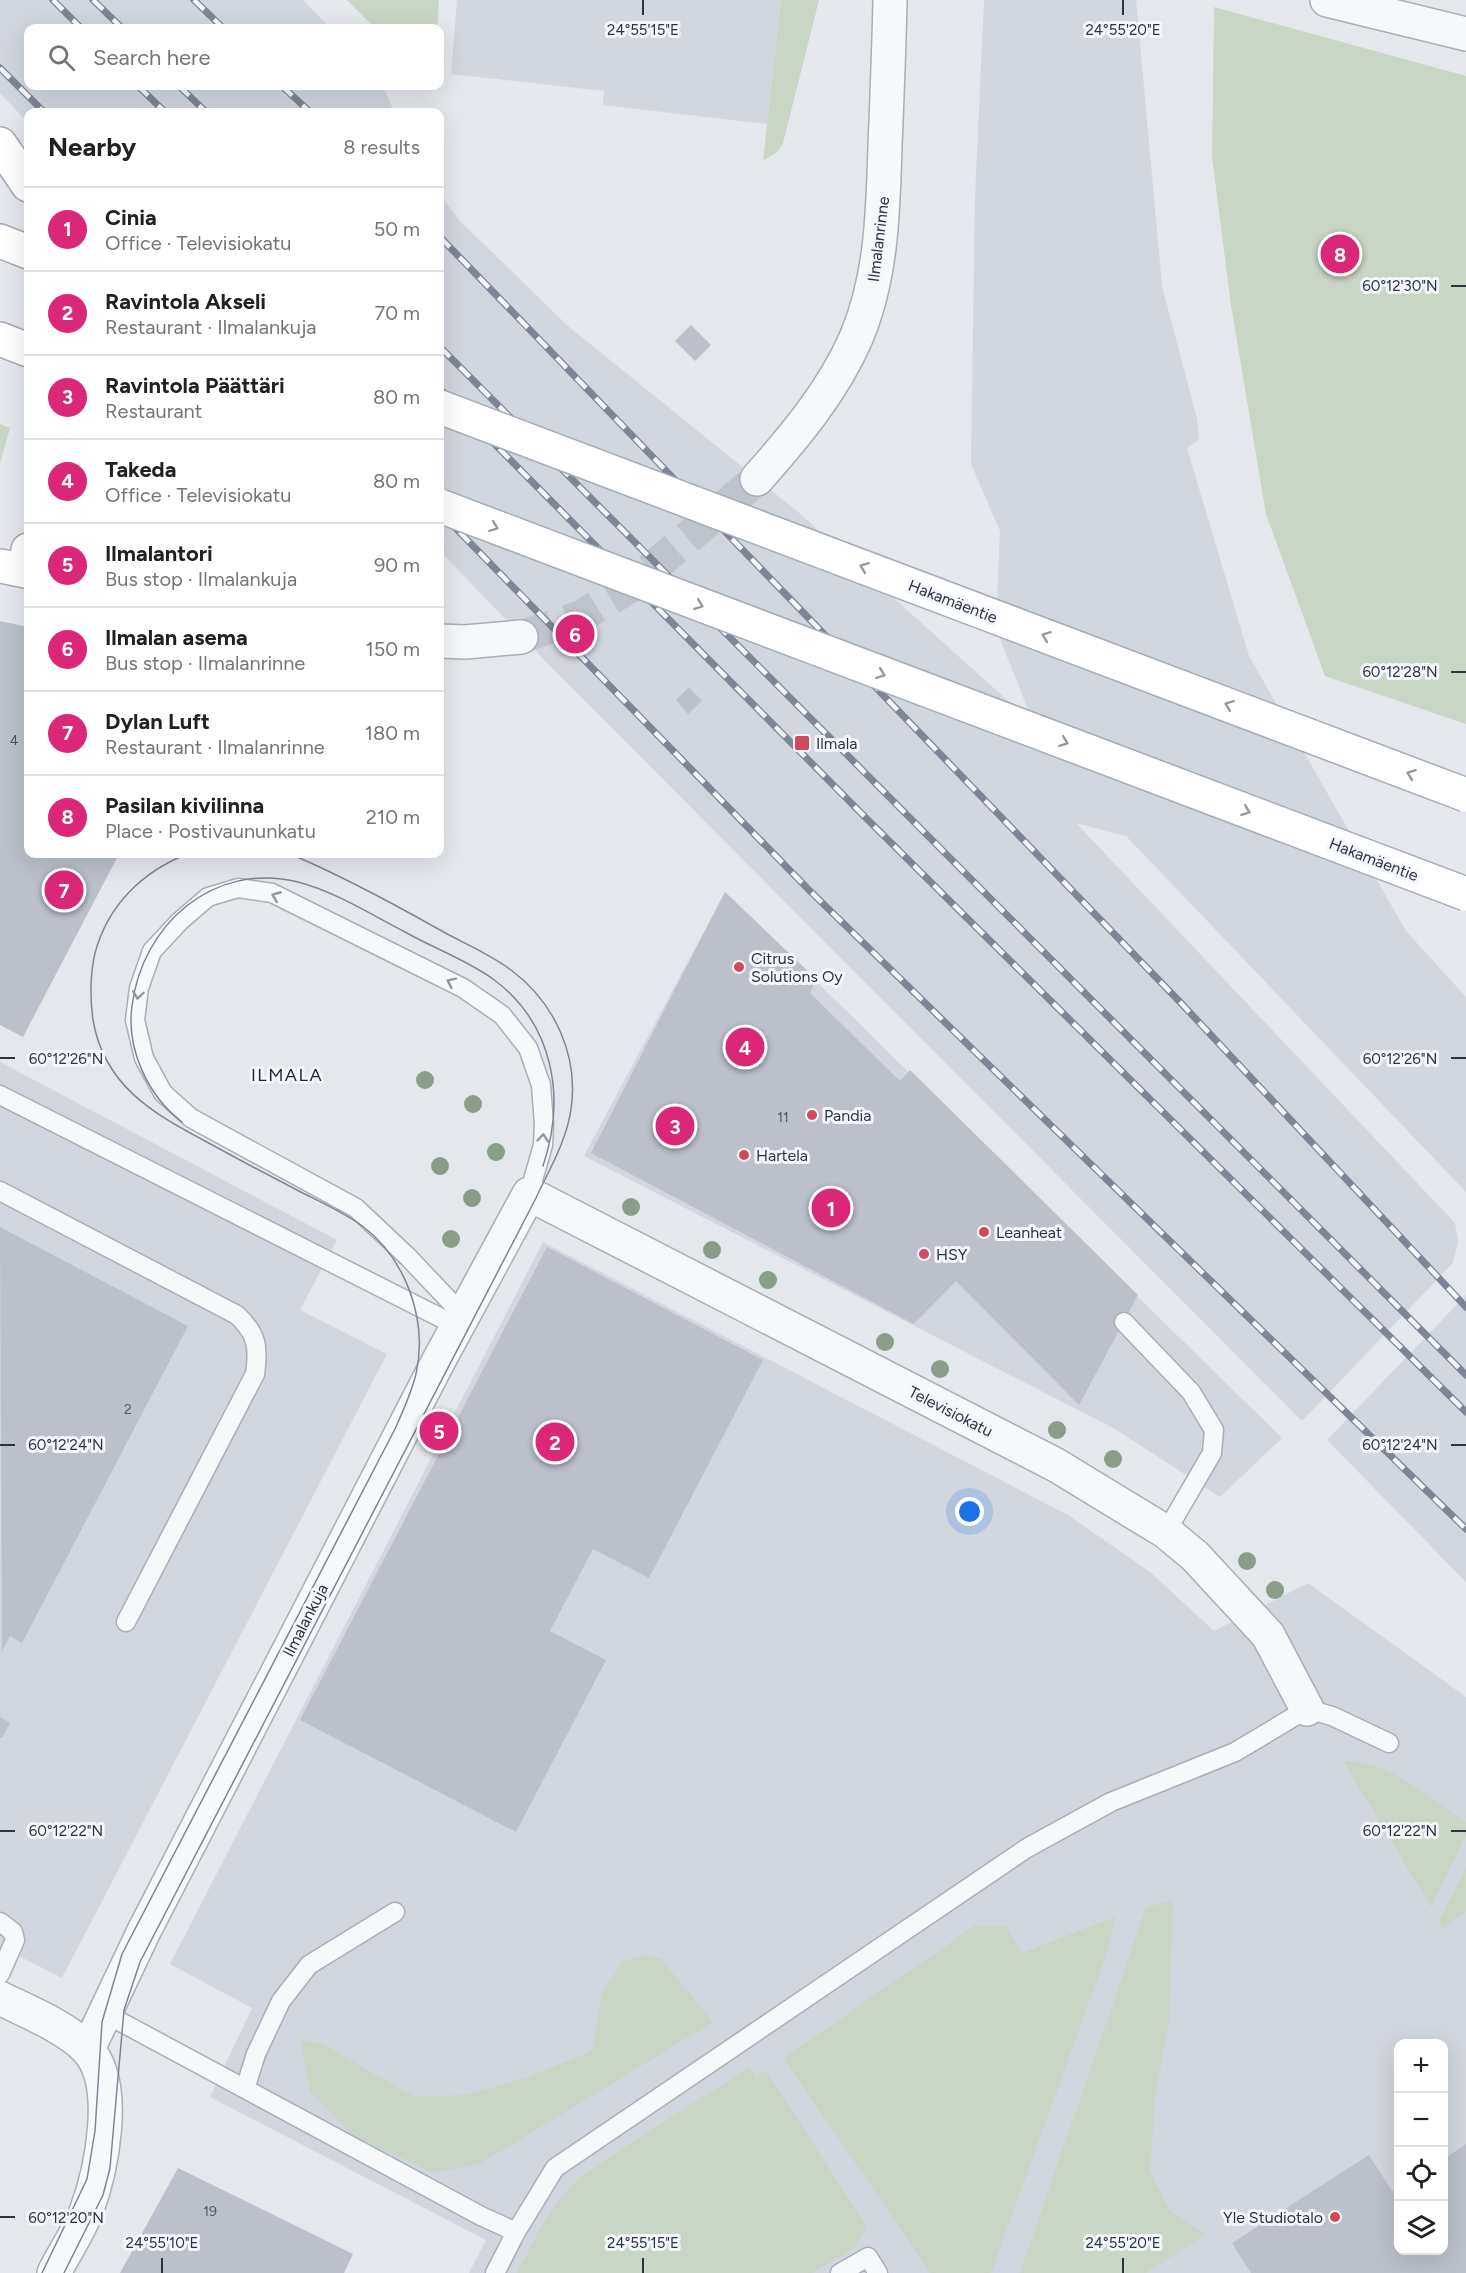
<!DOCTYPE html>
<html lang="en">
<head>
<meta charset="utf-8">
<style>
	:root { --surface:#fff; --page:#f2f2f2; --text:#202124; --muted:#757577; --line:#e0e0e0; --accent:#db2777 }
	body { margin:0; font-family:Figtree,sans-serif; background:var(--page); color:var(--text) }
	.controls { position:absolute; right:18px; bottom:18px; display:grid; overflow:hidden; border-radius:12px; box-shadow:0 6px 24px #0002 }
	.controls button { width:54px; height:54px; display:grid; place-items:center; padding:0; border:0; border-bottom:2px solid var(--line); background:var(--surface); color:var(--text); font:30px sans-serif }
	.you { position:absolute; left:970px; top:1512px; width:21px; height:21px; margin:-15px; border:4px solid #fff; border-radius:50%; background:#1a73e8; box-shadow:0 0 0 9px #1a73e833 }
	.badge { display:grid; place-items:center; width:39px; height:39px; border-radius:50%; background:var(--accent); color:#fff; font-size:20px; font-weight:700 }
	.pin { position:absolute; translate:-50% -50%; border:3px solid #fff; box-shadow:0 2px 6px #0006 }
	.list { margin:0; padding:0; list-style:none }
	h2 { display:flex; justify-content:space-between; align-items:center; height:78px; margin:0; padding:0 24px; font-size:26px }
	h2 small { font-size:20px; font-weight:400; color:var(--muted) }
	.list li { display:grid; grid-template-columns:39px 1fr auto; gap:18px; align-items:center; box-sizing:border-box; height:84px; padding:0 24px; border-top:2px solid var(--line) }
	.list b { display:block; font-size:22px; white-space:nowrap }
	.list p { margin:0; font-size:20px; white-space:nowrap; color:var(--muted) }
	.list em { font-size:20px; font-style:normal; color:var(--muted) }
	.icon { flex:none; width:33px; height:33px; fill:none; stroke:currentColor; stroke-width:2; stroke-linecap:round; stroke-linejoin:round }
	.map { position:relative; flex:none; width:1466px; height:2273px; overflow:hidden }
	.search { position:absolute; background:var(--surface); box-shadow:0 6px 24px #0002; left:24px; top:24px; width:420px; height:66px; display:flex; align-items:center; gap:15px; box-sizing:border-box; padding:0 21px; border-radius:12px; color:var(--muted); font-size:22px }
	.panel { position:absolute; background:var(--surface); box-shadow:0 6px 24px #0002; left:24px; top:108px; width:420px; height:750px; border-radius:12px }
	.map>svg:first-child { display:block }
	.built { fill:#d2d6de; fill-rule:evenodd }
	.green { fill:#c9d6c5 }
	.building { fill:#bbc0ca }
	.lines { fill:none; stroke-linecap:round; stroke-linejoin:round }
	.tertiary-tunnel { stroke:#bfc3cb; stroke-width:33; stroke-dasharray:33 16; stroke-linecap:butt }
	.service-casing { stroke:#a9aeb7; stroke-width:21 }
	.minor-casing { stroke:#a9aeb7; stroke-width:36 }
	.tertiary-casing { stroke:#a9aeb7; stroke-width:36 }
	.secondary-casing { stroke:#a9aeb7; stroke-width:36 }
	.primary-casing { stroke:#a3abb8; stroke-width:36 }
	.service { stroke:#f7f8fa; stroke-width:18 }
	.minor { stroke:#f7f8fa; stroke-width:33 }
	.tertiary { stroke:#f7f8fa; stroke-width:33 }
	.secondary { stroke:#fff; stroke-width:33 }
	.primary { stroke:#fff; stroke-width:33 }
	.tram { stroke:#7d8696; stroke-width:1.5 }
	.rail-casing { stroke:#7d8696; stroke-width:7 }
	.rail { stroke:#f4f6f9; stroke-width:4.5; stroke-dasharray:14; stroke-linecap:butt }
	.primary-bridge-casing { stroke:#a3abb8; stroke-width:36; stroke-linecap:butt }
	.primary-bridge { stroke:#fff; stroke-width:33 }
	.tree { fill:#899d89 }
	.oneway { stroke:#959aa2 }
	.oneway2 { stroke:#9196a0 }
	.ticks { fill:none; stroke:#2b3445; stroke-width:2 }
	.poi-dot { fill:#d1495b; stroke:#f4f6f9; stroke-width:2 }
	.labels { text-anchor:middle; stroke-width:6; stroke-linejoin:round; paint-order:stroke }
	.number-label { font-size:14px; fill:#4f5766 }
	.street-label { font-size:16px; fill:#2b3445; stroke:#f4f6f9 }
	.poi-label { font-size:16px; fill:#2b3445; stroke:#f4f6f9; text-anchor:start }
	.neighbourhood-label { font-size:18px; letter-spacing:1.5px; fill:#1d2536; stroke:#f4f6f9 }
	.ticks-label { font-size:15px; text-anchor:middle; fill:#2b3445; stroke:#f4f6f9; stroke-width:6; stroke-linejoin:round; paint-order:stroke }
</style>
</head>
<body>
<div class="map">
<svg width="1466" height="2273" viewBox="0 0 1466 2273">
	<rect width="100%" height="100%" fill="#e4e7ec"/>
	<path class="built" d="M0 0H303L330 28H28V86H383L394 112H28V123L0 93Z
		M457 0H781L767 124 603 105 604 91 451 74Z
		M984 0H1136L1162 286 1197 419 1199 439 1187 448 1249 656 1406 931 1466 997V1192L1126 836 1076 823 1455 1223 1458 1241 1453 1263 1302 1421 555 671 440 551V195L460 221 568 326 798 512 1034 724 996 629 1000 531 971 464 975 197Z
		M725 892 1282 1438 1220 1497 1115 1429 584 1156Z
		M0 1062 337 1240 300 1310 387 1354 62 1978 0 1946Z
		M543 1242 1068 1515 1150 1572 1214 1631 1308 1583 1466 1697V2273H469L486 2240 210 2097 252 2008 170 1964ZM1398 2044H1444V2250H1398Z
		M1466 1295V1582L1327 1440Z"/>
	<path class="green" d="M347 0H439L437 28H375Z
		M781 0H819L783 143 777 152 763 161Z
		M1214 7 1466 76V724L1325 676 1266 514 1231 305 1212 157Z
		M0 424 10 428 0 463Z
		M1343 1761C1391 1761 1428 1796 1466 1823V1835L1431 1907Z
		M1466 1868V1912L1444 1928 1439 1921Z
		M1173 1900 1169 2020 1155 2099 1150 2171 1170 2211 1206 2234 1146 2273H1020L1146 1908Z
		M1115 1917 1109 1947 991 2273H930L784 2058 974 1926H1006L1022 1953Z
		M644 1955 661 1959 713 2022 480 2164 432 2173 351 2134 310 2091 300 2039 324 2045 413 2096 468 2095 531 2076 592 2051 602 1993 623 1961Z
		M749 2067 756 2077 766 2070 867 2227 854 2248 813 2273H517C540 2230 549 2204 587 2172Z"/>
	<path class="building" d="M691 325 711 345 695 361 675 341Z
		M0 621 28 627V854H119L23 1037 0 1025Z
		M689 687 702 701 688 714 676 700Z
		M725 892 816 979 810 993 900 1081 910 1070 1138 1295 1079 1405 956 1281 914 1324 591 1153Z
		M0 1227 188 1326 22 1643 10 1636 2 1651Z
		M547 1247 763 1360 649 1578 593 1549 550 1631 606 1660 516 1832 300 1720Z
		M0 1717 10 1723 2 1738 0 1737Z
		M1466 2144V2273H1251L1232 2243 1369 2155 1392 2191 1398 2187V2250H1444V2159Z
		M178 2168 353 2254 344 2273H120Z"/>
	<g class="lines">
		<path class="tertiary-tunnel" d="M521 637 580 617 631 586 757 479"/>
		<defs>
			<path id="service" d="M0 1095 457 1326
				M0 1191 237 1315C257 1334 259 1347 255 1374L126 1622
				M463 1315 408 1257 356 1208 191 1118 163 1093 144 1058 135 1020 139 988 152 951 180 921 208 897 238 888 272 893 463 988 502 1015 528 1048 541 1085 544 1124 543 1145 529 1194
				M1124 1322 1191 1392 1214 1430 1212 1453 1166 1532
				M0 1922 13 1932 15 1940 0 1974
				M106 2014 481 2216 516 2232 495 2273
				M245 2089 256 2054 281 2001 309 1965 395 1912
				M516 2232 555 2168 1027 1848 1111 1802 1235 1752 1307 1709 1332 1716 1389 1743
				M840 2273 868 2257 878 2273"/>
			<path id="minor" d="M1327 0 1466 34
				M88 2049 144 1931 438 1362 529 1194 1056 1465 1166 1532 1195 1556 1268 1635 1307 1709"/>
			<path id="tertiary" d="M757 479C795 436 833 391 856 338 882 277 883 211 885 146 887 97 889 49 890 0
				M440 641 465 642 521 637
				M0 1998C26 2011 68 2028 87 2049 120 2084 101 2172 86 2212 78 2233 64 2253 54 2273"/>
			<path id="secondary" d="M0 566 26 571"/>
			<path id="primary" d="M0 144 28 185
				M0 241 28 252
				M0 339 28 350
				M26 571 28 550"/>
		</defs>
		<use href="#service" class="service-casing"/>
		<use href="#minor" class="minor-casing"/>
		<use href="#tertiary" class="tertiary-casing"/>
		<use href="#secondary" class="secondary-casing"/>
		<use href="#primary" class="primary-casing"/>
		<use href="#service" class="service"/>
		<use href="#minor" class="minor"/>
		<use href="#tertiary" class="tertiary"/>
		<use href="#secondary" class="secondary"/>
		<use href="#primary" class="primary"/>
		<path class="tram" d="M182 1122C148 1096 126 1049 132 1006 142 925 213 861 298 882 336 892 370 914 405 932 433 948 467 960 493 979 554 1024 566 1098 543 1166
			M42 2273 87 2179 95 2131 102 2022 122 1954 395 1429C403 1411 411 1394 416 1374 428 1320 406 1258 361 1225 341 1211 318 1201 297 1190 266 1174 236 1158 205 1141 152 1113 104 1085 93 1020 90 998 90 975 95 953 108 905 142 872 187 854
			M64 2273 103 2195 110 2168 124 2010 140 1962 536 1198C549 1170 567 1140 571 1109 579 1055 554 1002 511 970 490 954 463 943 440 930 392 903 341 875 290 854"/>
		<defs>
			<path id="rail" d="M53 0 81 28
				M93 0 122 28
				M194 0 223 28
				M0 68 44 112
				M138 86 165 112
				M179 86 206 112
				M282 86 310 112
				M440 237 1180 1002 1466 1307
				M440 347 1466 1375
				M440 389 868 820 1466 1412
				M440 512 809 890 1466 1529"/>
		</defs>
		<use href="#rail" class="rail-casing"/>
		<use href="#rail" class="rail"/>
		<defs>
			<path id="primary-bridge" d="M440 407 1466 795
				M440 506 1466 894"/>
		</defs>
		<use href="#primary-bridge" class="primary-bridge-casing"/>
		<use href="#primary-bridge" class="primary-bridge"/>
	</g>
	<g class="tree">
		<circle cx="425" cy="1080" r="9"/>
		<circle cx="473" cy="1104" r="9"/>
		<circle cx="496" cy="1152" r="9"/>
		<circle cx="440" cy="1166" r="9"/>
		<circle cx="472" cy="1198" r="9"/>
		<circle cx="631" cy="1207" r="9"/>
		<circle cx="451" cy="1239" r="9"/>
		<circle cx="712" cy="1250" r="9"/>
		<circle cx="768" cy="1280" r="9"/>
		<circle cx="885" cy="1342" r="9"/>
		<circle cx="940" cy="1369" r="9"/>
		<circle cx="1057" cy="1430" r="9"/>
		<circle cx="1113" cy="1459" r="9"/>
		<circle cx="1247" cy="1561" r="9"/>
		<circle cx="1275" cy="1590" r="9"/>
	</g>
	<defs><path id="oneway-chevron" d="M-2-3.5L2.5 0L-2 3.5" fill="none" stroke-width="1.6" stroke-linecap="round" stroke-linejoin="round" transform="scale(1.5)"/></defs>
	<g class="oneway">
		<use href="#oneway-chevron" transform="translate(494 527) rotate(21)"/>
		<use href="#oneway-chevron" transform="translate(864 567) rotate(-159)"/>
		<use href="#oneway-chevron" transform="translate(699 605) rotate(21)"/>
		<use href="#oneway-chevron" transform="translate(1046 636) rotate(-159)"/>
		<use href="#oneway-chevron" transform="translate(881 674) rotate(21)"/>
		<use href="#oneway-chevron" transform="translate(1229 705) rotate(-159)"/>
		<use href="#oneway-chevron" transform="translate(1064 742) rotate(21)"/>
		<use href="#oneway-chevron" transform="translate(1411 774) rotate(-159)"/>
		<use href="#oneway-chevron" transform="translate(1246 811) rotate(21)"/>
	</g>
	<g class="oneway2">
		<use href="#oneway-chevron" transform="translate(276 896) rotate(-158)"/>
		<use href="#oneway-chevron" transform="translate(451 982) rotate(-154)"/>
		<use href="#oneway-chevron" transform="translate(138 995) rotate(98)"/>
		<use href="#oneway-chevron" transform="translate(543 1138) rotate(-85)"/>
	</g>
	<path class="ticks" d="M643 0V15M1123 0V15M1451 286H1466M1451 672H1466M0 1058H15M1451 1058H1466M0 1445H15M1451 1445H1466M0 1831H15M1451 1831H1466M0 2217H15M162 2258V2273M643 2258V2273M1123 2258V2273"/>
	<g class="poi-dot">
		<rect x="794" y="735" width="16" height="16" rx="3"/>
		<circle cx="739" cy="967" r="6"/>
		<circle cx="812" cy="1115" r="6"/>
		<circle cx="744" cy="1155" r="6"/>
		<circle cx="984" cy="1232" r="6"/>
		<circle cx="924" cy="1254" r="6"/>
		<circle cx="1335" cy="2217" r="6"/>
	</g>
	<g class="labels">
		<g class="number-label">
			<text x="14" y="745">4</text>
			<text x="783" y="1122">11</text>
			<text x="128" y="1414">2</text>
			<text x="210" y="2216">19</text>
		</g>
		<g class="street-label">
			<text transform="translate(878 239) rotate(-83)" y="6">Ilmalanrinne</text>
			<text transform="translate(953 601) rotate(21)" y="6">Hakamäentie</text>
			<text transform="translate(1374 859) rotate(21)" y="6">Hakamäentie</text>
			<text transform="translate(951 1411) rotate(27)" y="6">Televisiokatu</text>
			<text transform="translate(305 1620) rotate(-63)" y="6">Ilmalankuja</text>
		</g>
		<g class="poi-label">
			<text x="816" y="749">Ilmala</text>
			<text x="751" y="964">Citrus<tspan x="751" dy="18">Solutions Oy</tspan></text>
			<text x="824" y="1121">Pandia</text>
			<text x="756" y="1161">Hartela</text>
			<text x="996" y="1238">Leanheat</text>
			<text x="936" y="1260">HSY</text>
			<text x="1323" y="2223" text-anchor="end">Yle Studiotalo</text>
		</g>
		<g class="neighbourhood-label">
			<text x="287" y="1081">ILMALA</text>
		</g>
	</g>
	<g class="ticks-label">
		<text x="643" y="35">24°55'15"E</text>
		<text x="1123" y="35">24°55'20"E</text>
		<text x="1400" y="291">60°12'30"N</text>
		<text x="1400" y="677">60°12'28"N</text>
		<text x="66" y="1064">60°12'26"N</text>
		<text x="1400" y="1064">60°12'26"N</text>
		<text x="66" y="1450">60°12'24"N</text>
		<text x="1400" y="1450">60°12'24"N</text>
		<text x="66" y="1836">60°12'22"N</text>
		<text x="1400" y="1836">60°12'22"N</text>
		<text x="66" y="2223">60°12'20"N</text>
		<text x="162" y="2248">24°55'10"E</text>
		<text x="643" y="2248">24°55'15"E</text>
		<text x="1123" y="2248">24°55'20"E</text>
	</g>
</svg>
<div class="controls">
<button>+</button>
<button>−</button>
<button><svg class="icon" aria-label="locate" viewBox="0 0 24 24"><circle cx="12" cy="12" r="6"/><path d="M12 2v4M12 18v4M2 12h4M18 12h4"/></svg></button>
<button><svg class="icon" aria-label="layers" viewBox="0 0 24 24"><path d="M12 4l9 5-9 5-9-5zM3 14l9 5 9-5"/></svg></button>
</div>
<div class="you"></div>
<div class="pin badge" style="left:831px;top:1208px">1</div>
<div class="pin badge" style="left:555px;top:1442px">2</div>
<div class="pin badge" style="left:675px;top:1126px">3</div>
<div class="pin badge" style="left:745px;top:1047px">4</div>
<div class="pin badge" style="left:439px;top:1431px">5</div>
<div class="pin badge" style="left:575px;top:634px">6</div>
<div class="pin badge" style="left:64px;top:890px">7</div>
<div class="pin badge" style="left:1340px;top:254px">8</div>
<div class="search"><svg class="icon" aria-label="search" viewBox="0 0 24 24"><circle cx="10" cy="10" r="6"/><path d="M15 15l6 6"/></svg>Search here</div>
<section class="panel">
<h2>Nearby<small>8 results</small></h2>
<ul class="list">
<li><span class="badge">1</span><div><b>Cinia</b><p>Office · Televisiokatu</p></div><em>50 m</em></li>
<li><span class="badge">2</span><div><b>Ravintola Akseli</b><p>Restaurant · Ilmalankuja</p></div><em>70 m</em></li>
<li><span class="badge">3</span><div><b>Ravintola Päättäri</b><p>Restaurant</p></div><em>80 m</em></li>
<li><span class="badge">4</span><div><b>Takeda</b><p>Office · Televisiokatu</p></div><em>80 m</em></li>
<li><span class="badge">5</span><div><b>Ilmalantori</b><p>Bus stop · Ilmalankuja</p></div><em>90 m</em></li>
<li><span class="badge">6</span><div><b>Ilmalan asema</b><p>Bus stop · Ilmalanrinne</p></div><em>150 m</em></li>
<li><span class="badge">7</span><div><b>Dylan Luft</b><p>Restaurant · Ilmalanrinne</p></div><em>180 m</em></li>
<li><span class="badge">8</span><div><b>Pasilan kivilinna</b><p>Place · Postivaununkatu</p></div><em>210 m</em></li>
</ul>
</section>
</div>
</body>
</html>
